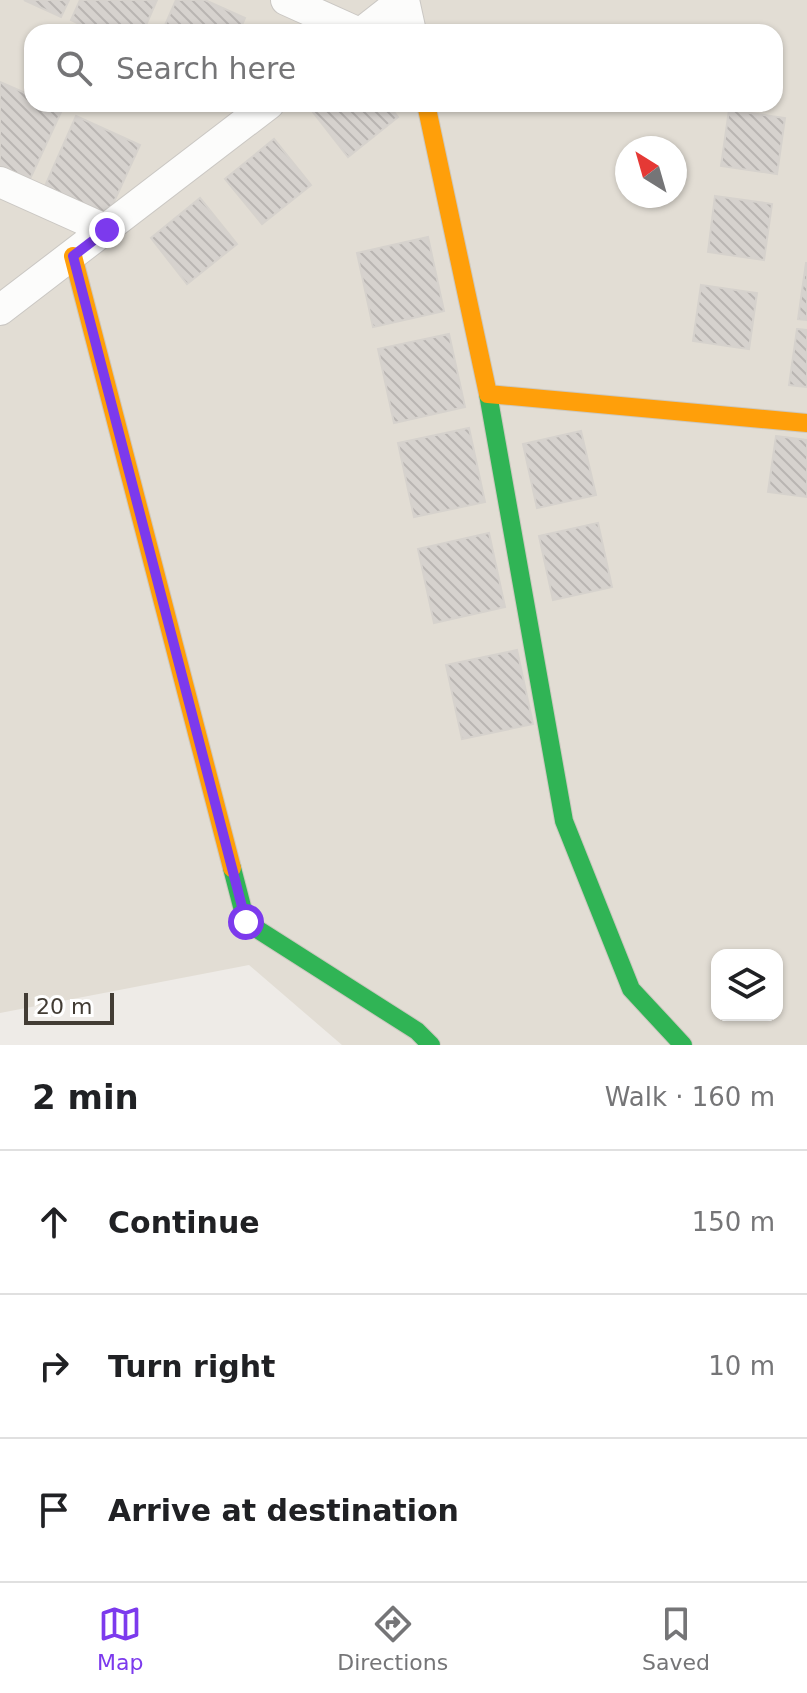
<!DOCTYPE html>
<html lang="en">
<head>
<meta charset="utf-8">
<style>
	:root { --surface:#fff; --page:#f6f6f6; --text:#202124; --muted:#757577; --line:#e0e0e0; --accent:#7c3aed }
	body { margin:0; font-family:"DejaVu Sans",sans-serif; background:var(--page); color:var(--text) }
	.controls { position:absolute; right:24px; bottom:24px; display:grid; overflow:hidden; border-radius:16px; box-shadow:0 2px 6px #0004 }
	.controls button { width:72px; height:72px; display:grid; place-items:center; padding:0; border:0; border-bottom:2px solid var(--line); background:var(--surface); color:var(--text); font:40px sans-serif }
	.compass { position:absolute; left:615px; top:136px; width:72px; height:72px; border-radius:50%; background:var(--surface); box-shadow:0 2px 6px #0004; rotate:323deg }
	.scale { position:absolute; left:24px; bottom:20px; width:90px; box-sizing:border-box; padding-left:8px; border:4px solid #423c34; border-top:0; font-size:22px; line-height:28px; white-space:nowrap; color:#423c34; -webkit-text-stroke:6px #fff; paint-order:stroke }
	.stop { position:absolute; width:24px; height:24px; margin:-18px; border:6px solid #7c3aed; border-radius:50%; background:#fff }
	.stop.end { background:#7c3aed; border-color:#fff; box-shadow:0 2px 8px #0008 }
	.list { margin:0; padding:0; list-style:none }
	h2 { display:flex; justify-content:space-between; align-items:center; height:104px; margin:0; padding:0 32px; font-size:34px }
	h2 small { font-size:26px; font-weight:400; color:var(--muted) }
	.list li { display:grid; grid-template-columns:52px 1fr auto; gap:24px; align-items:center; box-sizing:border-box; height:144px; padding:0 32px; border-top:2px solid var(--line) }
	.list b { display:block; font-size:30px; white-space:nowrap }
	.list em { font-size:26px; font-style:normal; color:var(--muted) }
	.icon { flex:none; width:44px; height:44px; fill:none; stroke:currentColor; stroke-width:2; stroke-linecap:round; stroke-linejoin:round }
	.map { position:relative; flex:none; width:807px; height:1045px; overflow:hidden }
	.search { position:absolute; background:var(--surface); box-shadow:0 2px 6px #0004; left:24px; right:24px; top:24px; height:88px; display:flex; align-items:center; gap:20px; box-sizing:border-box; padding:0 28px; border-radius:24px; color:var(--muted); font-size:30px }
	.sheet { height:536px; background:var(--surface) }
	nav { display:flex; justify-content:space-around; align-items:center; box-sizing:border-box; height:112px; border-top:2px solid var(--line); background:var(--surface); font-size:22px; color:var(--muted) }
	nav a { display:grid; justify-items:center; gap:4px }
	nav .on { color:var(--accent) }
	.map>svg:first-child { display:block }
	.residential { fill:#e2ddd4; fill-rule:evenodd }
	.building { fill:url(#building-back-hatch); stroke:#d6d2cd; stroke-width:2 }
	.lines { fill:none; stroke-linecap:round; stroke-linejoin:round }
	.street-casing { stroke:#cac7c3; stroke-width:32 }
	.fast-casing { stroke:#ccc8bf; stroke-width:20 }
	.slow-casing { stroke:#ccc8bf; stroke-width:20 }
	.street { stroke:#fcfcfb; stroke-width:30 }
	.fast { stroke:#30b455; stroke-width:18 }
	.slow { stroke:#ff9f0a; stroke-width:18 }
	.route { stroke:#7c3aed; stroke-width:10 }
</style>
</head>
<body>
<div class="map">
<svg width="807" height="1045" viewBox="0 0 807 1045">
	<defs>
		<pattern id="building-back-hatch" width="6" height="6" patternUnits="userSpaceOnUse" patternTransform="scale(2)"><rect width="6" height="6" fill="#d6d2ce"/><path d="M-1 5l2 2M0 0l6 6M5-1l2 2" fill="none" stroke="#b9b5b2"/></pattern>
	</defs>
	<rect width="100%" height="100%" fill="#eeebe7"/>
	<path class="residential" d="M0 0H807V1045H342L249 965 0 1013ZM32 32H775V104H32ZM627 148H675V196H627ZM717 955H777V1015H717Z"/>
	<path class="building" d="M24 0H69L61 17Z
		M80 0H157L143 32H96L71 20Z
		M176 0H205L245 18 239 32H162Z
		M0 82 32 96V104H49L62 110 30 179 0 166Z
		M320 104H388L398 117 348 157 312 111Z
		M729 110 785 118 777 174 721 166Z
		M76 116 140 145 108 215 45 186Z
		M274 139 311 185 262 224 225 179Z
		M715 196 772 204 764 260 708 252Z
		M200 198 237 244 187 284 151 238Z
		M428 237 444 311 373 327 357 253Z
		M806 263H807V320L798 319Z
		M701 285 757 293 749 349 693 341Z
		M797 329 807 330V387L789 385Z
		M449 334 465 407 394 423 378 349Z
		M469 428 485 502 414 517 398 443Z
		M581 431 596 495 537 508 523 444Z
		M776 436 807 440V497L768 492Z
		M598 523 612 587 553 600 539 536Z
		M489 533 505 607 434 623 418 549Z
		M517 650 533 724 462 739 446 665Z"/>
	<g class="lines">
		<defs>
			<path id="street" d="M286 0 357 32
				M404 0 411 32
				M362 32 403 0
				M0 182 107 230
				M0 310 269 104"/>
			<path id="fast" d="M488 394 564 821 631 989 683 1045
				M232 868 246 922 417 1031 431 1045"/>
			<path id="slow" d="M426 104 488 394 807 423
				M73 256 232 868"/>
		</defs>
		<use href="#street" class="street-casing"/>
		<use href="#fast" class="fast-casing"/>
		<use href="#slow" class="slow-casing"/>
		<use href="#street" class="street"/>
		<use href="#fast" class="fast"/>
		<use href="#slow" class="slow"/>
	</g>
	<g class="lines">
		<path class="route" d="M107 230 73 256 246 922"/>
	</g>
</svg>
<div class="controls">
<button><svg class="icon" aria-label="layers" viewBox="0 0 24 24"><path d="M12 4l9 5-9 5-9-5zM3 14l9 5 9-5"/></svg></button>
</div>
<svg class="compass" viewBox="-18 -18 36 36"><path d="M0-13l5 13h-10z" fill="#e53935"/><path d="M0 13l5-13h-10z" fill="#757577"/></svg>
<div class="scale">20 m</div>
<div class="stop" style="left:246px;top:922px"></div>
<div class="stop end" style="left:107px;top:230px"></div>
<div class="search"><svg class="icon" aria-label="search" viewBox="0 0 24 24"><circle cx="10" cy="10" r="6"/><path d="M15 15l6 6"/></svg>Search here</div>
</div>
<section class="sheet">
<h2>2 min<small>Walk · 160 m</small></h2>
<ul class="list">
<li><svg class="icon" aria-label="ahead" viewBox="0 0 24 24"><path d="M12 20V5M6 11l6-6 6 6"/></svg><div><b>Continue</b></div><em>150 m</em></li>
<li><svg class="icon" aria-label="right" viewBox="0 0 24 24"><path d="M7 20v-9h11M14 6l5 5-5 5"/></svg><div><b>Turn right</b></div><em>10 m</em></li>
<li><svg class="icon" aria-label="arrive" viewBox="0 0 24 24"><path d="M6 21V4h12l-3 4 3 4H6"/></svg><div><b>Arrive at destination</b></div></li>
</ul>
</section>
<nav>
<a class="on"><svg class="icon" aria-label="map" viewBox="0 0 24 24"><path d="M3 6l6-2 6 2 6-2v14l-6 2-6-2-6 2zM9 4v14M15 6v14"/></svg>Map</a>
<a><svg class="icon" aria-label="directions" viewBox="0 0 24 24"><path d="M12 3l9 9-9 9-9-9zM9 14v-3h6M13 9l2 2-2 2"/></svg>Directions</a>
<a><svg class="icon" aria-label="saved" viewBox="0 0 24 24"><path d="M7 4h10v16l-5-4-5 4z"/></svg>Saved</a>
</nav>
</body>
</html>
